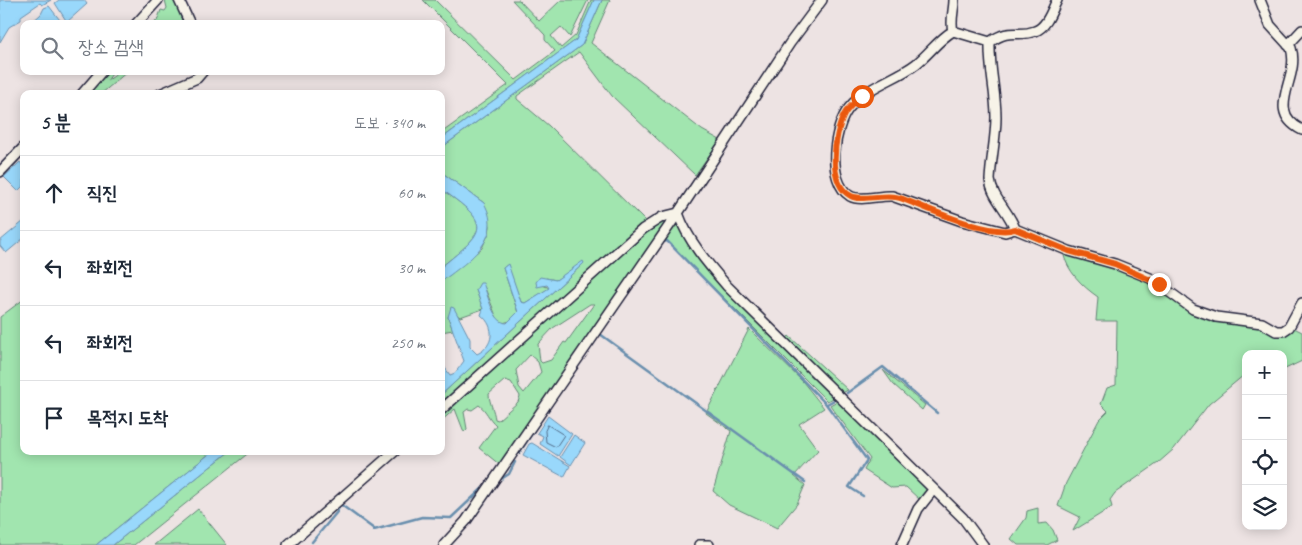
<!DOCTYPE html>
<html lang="ko">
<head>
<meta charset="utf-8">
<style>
	:root { --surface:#fff; --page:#f2f2f3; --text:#1f2937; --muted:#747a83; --line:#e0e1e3 }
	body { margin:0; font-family:Caveat,"Poor Story",sans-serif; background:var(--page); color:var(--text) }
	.controls { position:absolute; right:15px; bottom:15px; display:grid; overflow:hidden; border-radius:10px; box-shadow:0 2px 12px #0003 }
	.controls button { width:45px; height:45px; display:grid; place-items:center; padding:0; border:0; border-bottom:1px solid var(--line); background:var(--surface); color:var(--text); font:25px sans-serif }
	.stop { position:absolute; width:15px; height:15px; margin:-11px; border:4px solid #ea580c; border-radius:50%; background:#fff }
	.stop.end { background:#ea580c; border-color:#fff; box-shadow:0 1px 5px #0008 }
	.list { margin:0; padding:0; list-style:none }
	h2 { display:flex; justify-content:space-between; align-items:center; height:65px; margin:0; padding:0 20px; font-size:21px }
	h2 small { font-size:16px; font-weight:400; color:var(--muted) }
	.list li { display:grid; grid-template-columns:32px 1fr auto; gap:15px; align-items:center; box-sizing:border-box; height:75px; padding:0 20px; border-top:1px solid var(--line) }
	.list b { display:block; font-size:19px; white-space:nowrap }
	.list em { font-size:16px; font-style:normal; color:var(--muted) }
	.icon { flex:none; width:28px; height:28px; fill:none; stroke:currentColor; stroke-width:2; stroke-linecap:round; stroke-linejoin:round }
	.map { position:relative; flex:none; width:1302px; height:545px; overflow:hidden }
	.search { position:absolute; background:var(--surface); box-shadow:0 2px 12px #0003; left:20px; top:20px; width:425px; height:55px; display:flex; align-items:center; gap:12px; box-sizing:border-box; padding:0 18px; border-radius:10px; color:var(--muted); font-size:19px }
	.panel { position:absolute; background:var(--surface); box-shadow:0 2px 12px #0003; left:20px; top:90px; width:425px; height:365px; border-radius:10px }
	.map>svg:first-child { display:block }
	.green { fill:#a1e5af; stroke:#628475; fill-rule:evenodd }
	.water { fill:#99d8fb; stroke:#698fae }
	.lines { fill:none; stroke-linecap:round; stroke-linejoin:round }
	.shore { stroke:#526b88; stroke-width:1 }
	.stream { stroke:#698fae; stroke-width:2.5 }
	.minor-casing { stroke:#22223b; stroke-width:12 }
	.minor { stroke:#f7f3e8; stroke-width:9 }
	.route { stroke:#ea580c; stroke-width:6 }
</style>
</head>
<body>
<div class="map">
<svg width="1302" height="545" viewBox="0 0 1302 545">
	<rect width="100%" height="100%" fill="#ede3e3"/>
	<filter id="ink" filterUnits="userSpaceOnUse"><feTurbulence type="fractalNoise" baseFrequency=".02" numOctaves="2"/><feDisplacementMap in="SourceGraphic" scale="10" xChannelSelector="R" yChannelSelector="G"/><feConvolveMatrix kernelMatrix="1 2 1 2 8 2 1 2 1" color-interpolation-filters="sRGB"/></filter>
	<g filter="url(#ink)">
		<path class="green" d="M165 0H175L183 14 181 24H150L157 21 161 10 165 11 167 8Z
			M423 0H435L516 80 555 51 545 40V35L512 0H519L539 21 561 0H588L570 37 561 27 551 36 561 48 576 35 591 0H594L576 40 441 139V133L508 85Z
			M602 0H610L591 43 702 130 720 140 695 175 612 96 579 52 517 96V99L549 126 646 222 441 406V395L584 263 556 280 546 278 542 285 550 288 525 303 521 302 507 265 503 268 518 313 510 321 503 323 498 321 485 288 476 290 483 309 460 317 456 314H450L448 317 453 330 441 332V282L482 248 489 233 490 226 484 203 441 172V148L582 45Z
			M109 71H114L107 81 121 71H128L101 94H86Z
			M441 189C493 225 487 230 441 267Z
			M660 221 665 224 663 229 500 465 479 448 496 425C488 418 487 411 479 405L472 410 468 409 464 412 467 429 464 432 455 409 441 421V415L644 231ZM590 304H594L566 343 564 342 551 360 542 363 540 361 538 344 553 328ZM530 355 538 362 541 372 524 393 519 387 516 370ZM505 380 511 382 520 396 518 402 498 420 495 419C494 410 489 402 489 394Z
			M673 225 678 226 704 264 836 397 827 401 664 238Z
			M1063 252 1150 280 1193 311 1289 330 1294 328 1302 332V361L1283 370V354H1246V376L1244 375 1209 404 1174 449 1158 463 1115 493 1110 500 1112 507 1073 531 1080 517 1058 506 1066 483 1099 420 1108 411 1101 404 1107 388 1116 385 1117 321H1096L1098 297C1082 286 1067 271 1063 252Z
			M24 299V451H213L96 545H0V317Z
			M749 329 803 382 824 408 799 424 818 450 794 476 805 485 797 504 777 528 729 505 713 491 731 431 706 413Z
			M789 336 848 390 842 393 786 339Z
			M883 370 925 405 922 410 893 384Z
			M839 400 928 489 920 500 906 487 892 488 864 470 870 459 830 405Z
			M230 451H251L134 545H113Z
			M1038 508V524L1047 523 1053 530 1057 540 1047 545H1018L1011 539 1026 518 1027 511Z
			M198 509 227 545H154Z"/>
		<path class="water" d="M0 0H51L42 5 40 3 21 16V20L9 27 0 42Z
			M59 0H84L87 4 67 22 55 3Z
			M594 0H602L582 45 441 148V139L576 40Z
			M49 6 63 24H30L41 14 44 8Z
			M20 162 24 167V185L18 191 4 177Z
			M441 172 484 203C505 240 466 262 441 282V267C487 230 493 225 441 189Z
			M24 221V238L6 253 0 246V241Z
			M583 261 584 263 441 395V356L445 368 450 375 455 373 464 361 448 317 451 307 454 308 470 339V347L477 354C494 346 496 327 481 315L483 309 476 290 480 283H483C488 295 493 323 507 323L518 312 503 268 508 264 521 302 525 303 549 288 547 285 537 287 536 282 540 277 556 280Z
			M548 416 572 434 558 456 540 444 543 436 537 433Z
			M574 435 585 443 571 465 560 457Z
			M532 443 570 466 564 477 523 455 529 444Z
			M213 451H230L113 545H96Z"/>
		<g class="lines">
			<path class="shore" d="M548 425 564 435 556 447 546 442 545 431Z"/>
			<path class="stream" d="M663 242 667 241 671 245 826 404 867 460 849 487 863 496
				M600 334 805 482
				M847 393 883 367 937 413
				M827 404 836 399
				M519 453 551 405
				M498 481 509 474 515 462
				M374 530 422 517 451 518 486 485
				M312 542 337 512 340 504 374 529"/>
			<defs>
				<path id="minor" d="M179 0 190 24
					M954 0C954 10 950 21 953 31L990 42C989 68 996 92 996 117 996 138 991 159 990 180 992 198 1009 211 1015 229L1069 251 1115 264 1150 278 1193 309 1216 317 1262 323 1276 331H1283L1289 327 1302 303
					M1260 0 1270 25 1291 48C1301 79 1263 110 1302 130
					M136 24 158 0
					M953 31C938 40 930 53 916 64 895 80 867 86 849 108 834 126 826 181 850 196 861 202 879 195 892 196L962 221 1005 232 1015 229
					M990 42C1011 27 1017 38 1035 31 1047 27 1052 10 1057 0
					M1288 45 1302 30
					M82 94 102 71
					M160 94 197 78 203 71
					M0 172 24 147
					M441 410 643 229 662 217 678 213C688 241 708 264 727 286L963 518 983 545
					M288 545 395 451
					M444 545 466 521 678 213 790 43 822 0
					M699 545H709
					M902 545 918 509 933 490"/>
			</defs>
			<use href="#minor" class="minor-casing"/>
			<use href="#minor" class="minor"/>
		</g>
	</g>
	<g class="lines" filter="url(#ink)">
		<path class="route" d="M862 96C855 102 848 107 844 115 834 135 827 184 851 196 862 202 886 192 903 199 929 209 990 237 1015 229L1069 251 1115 264 1159 284"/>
	</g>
</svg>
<div class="controls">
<button>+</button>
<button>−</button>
<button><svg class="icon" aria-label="locate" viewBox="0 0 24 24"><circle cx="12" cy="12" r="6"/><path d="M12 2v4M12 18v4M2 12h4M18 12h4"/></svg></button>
<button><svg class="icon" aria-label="layers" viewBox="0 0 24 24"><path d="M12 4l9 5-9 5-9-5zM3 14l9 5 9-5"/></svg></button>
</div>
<div class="stop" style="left:862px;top:96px"></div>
<div class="stop end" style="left:1159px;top:284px"></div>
<div class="search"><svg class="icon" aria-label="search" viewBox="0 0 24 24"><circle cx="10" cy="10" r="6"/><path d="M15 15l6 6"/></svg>장소 검색</div>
<section class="panel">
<h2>5 분<small>도보 · 340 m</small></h2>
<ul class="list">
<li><svg class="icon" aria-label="ahead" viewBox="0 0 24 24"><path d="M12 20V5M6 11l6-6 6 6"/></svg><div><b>직진</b></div><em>60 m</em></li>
<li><svg class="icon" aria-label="left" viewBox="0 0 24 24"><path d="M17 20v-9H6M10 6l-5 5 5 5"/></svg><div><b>좌회전</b></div><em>30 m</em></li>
<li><svg class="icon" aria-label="left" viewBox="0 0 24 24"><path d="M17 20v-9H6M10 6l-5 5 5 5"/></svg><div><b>좌회전</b></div><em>250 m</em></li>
<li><svg class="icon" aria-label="arrive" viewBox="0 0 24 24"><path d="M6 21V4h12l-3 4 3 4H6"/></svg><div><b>목적지 도착</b></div></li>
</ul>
</section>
</div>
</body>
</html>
